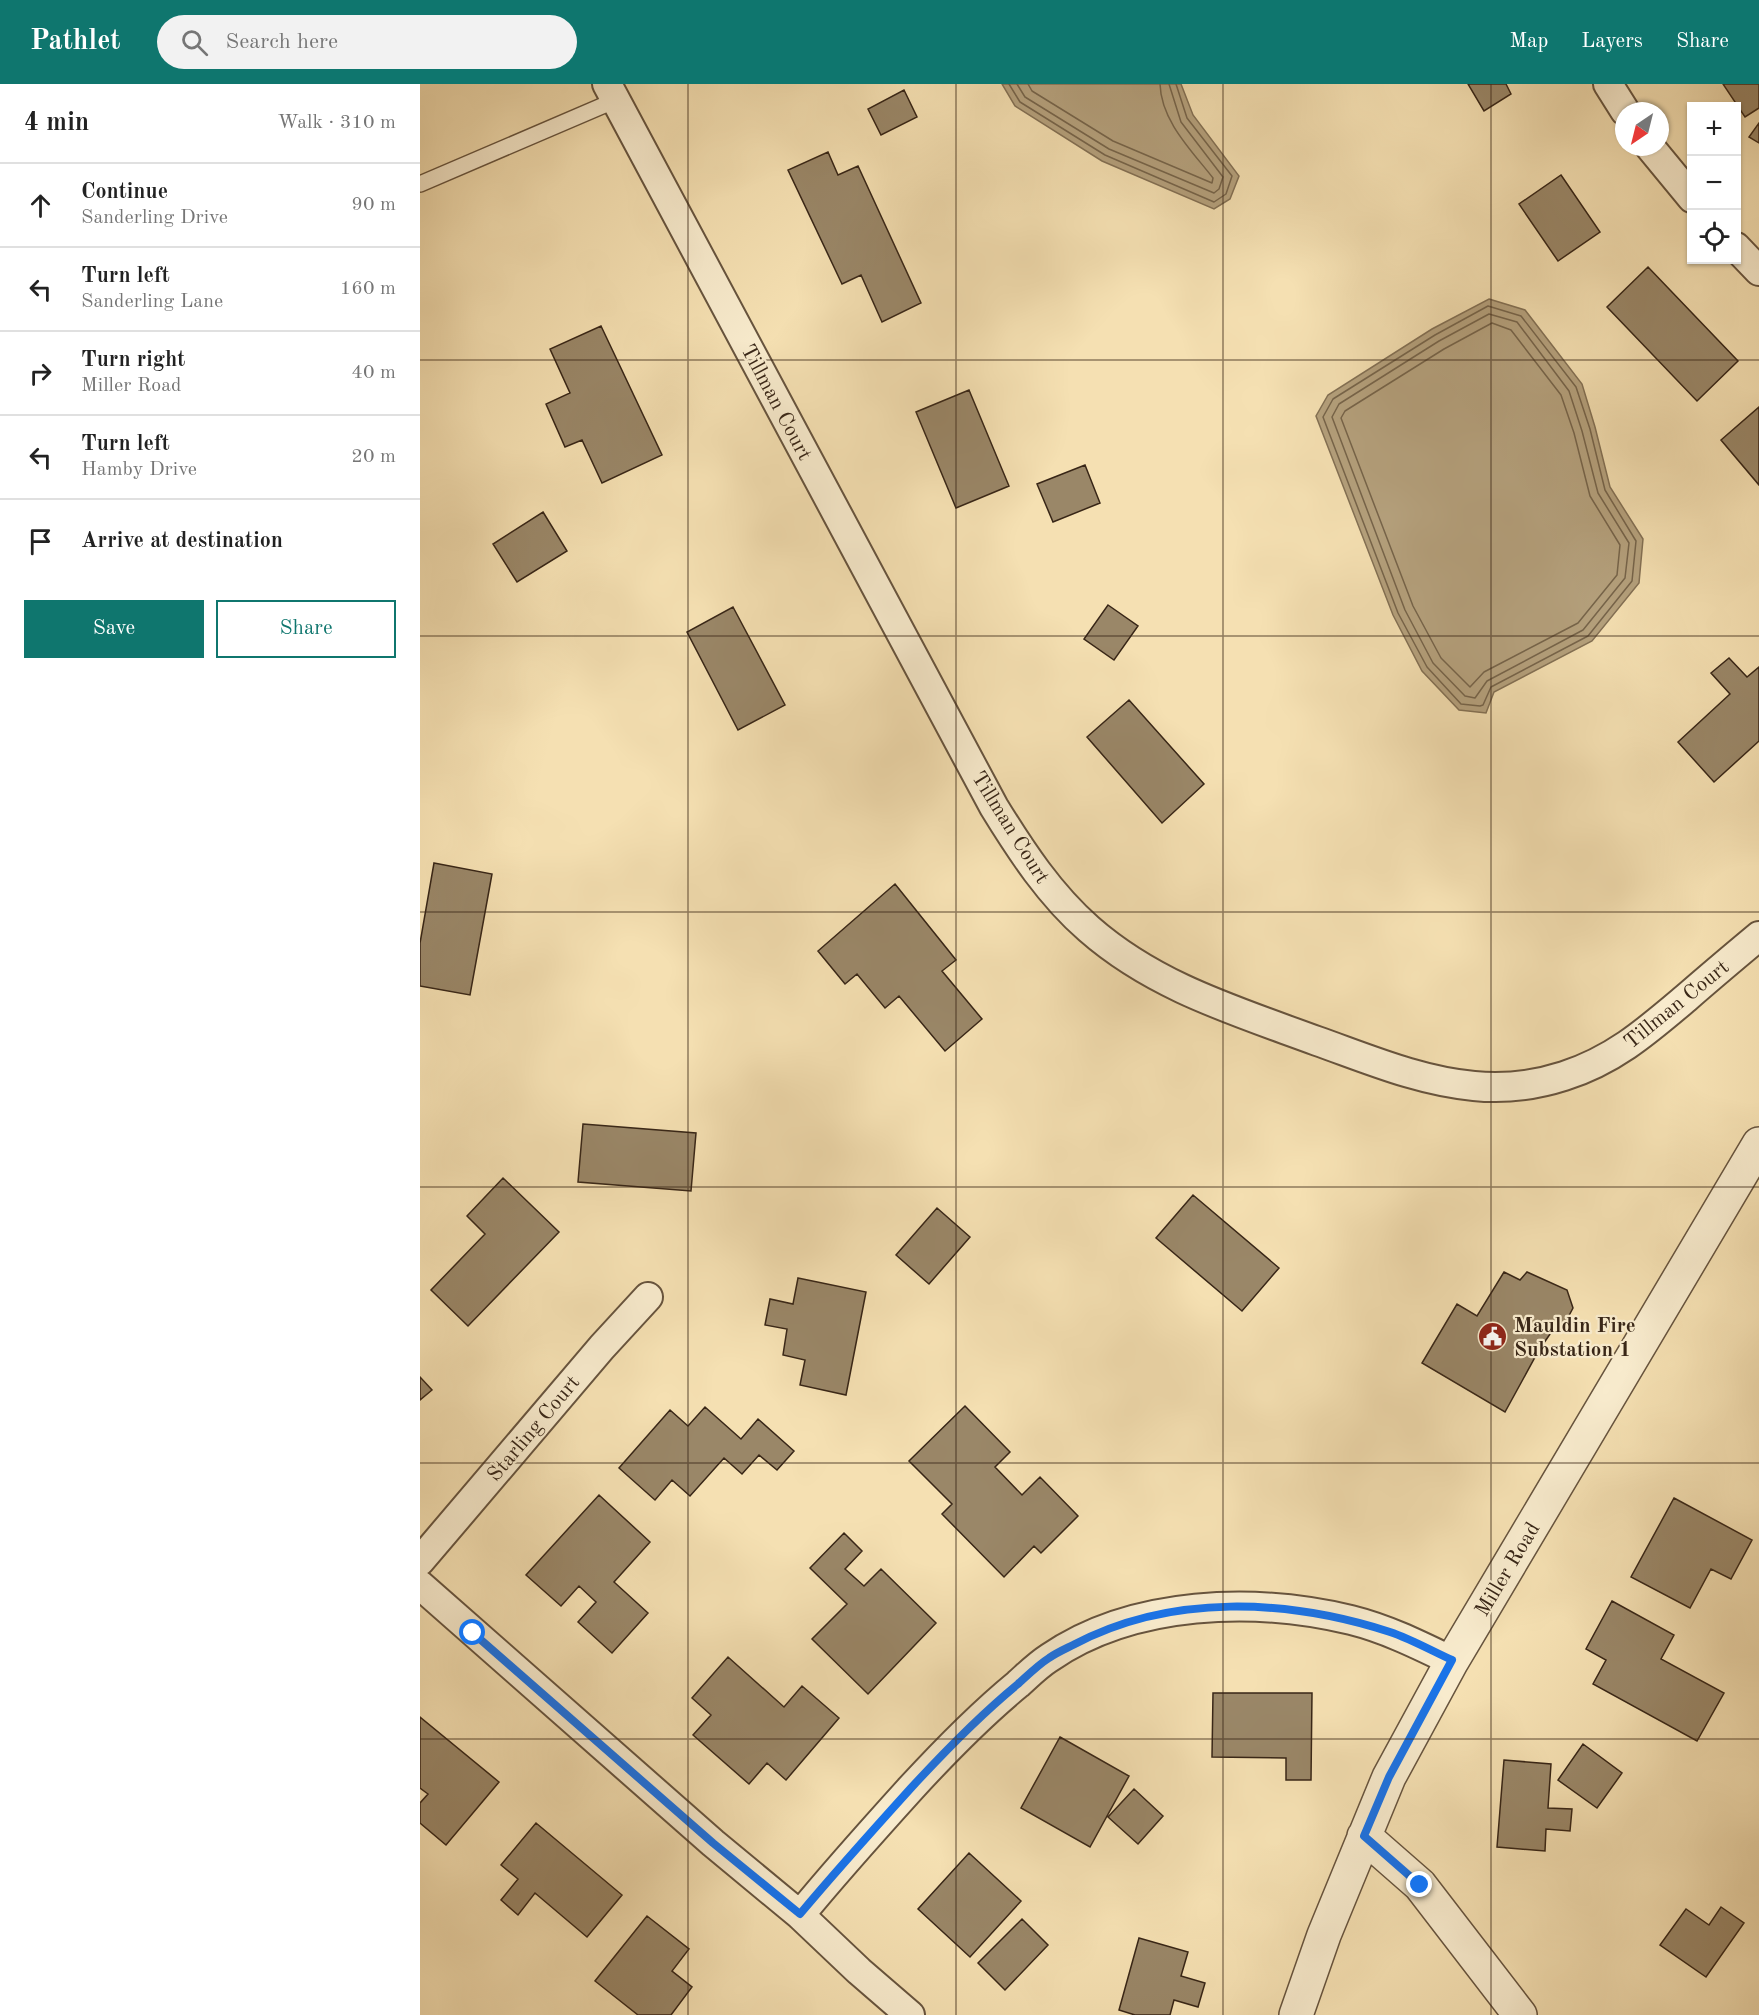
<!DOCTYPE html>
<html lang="en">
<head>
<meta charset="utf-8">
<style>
	:root { --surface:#fff; --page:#f2f2f2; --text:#222; --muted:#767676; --line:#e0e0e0; --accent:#0f766e }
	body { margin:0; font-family:"Old Standard TT",serif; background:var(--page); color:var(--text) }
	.controls { position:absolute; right:18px; top:18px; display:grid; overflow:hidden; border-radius:0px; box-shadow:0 2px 4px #0004 }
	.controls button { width:54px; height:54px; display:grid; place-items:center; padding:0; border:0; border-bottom:2px solid var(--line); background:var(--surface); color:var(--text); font:30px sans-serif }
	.compass { position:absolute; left:1195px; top:18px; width:54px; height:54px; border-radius:50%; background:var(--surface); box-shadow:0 2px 4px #0004; rotate:215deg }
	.stop { position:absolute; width:18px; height:18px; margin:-14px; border:4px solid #1a73e8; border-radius:50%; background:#fff }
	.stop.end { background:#1a73e8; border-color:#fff; box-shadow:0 2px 6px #0008 }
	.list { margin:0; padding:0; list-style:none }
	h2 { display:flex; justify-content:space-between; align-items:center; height:78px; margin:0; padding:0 24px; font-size:26px }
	h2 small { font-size:20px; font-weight:400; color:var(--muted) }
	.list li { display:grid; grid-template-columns:39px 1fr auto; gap:18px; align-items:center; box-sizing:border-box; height:84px; padding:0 24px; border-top:2px solid var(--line) }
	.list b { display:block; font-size:22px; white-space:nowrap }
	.list p { margin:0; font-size:20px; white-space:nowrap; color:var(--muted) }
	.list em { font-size:20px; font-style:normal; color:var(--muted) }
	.actions { display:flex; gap:12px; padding:18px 24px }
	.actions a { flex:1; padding:14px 0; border:2px solid var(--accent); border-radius:0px; text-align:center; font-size:21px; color:var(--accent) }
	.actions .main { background:var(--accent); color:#fff }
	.icon { flex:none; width:33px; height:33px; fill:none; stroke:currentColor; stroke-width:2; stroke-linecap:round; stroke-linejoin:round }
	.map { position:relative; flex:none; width:1339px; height:1931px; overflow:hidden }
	header { display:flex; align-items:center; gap:36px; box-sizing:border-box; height:84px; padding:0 30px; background:var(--accent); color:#fff }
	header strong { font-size:28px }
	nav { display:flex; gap:33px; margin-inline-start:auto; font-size:21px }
	.search { width:420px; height:54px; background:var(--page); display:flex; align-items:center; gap:15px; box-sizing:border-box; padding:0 21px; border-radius:33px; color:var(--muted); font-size:22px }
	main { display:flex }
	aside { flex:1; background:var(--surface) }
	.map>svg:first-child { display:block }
	.water { fill:#b5a17d; stroke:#837054; stroke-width:1.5 }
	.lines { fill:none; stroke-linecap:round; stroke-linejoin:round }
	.shore { stroke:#76644a; stroke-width:1.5 }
	.building { fill:#9a8768; stroke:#382617; stroke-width:1.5 }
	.service-casing { stroke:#67543e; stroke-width:18 }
	.minor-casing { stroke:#67543e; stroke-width:32 }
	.tertiary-casing { stroke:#67543e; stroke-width:36 }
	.service { stroke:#f8ebcd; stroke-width:15 }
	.minor { stroke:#f8ebcd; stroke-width:28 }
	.tertiary { stroke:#f8ebcd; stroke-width:33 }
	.route { stroke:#1a73e8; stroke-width:8 }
	.grid { fill:none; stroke:#382617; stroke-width:1.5; stroke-opacity:0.55 }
	.labels { text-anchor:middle; stroke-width:4.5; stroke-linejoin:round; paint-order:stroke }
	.street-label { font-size:21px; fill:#382617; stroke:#f8ebcd }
	.poi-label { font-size:21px; font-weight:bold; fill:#382617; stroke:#f8ebcd; text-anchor:start }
</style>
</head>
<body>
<header>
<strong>Pathlet</strong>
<div class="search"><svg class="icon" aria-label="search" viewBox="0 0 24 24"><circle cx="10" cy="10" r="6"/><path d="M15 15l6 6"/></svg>Search here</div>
<nav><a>Map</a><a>Layers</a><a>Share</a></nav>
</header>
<main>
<aside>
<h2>4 min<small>Walk · 310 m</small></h2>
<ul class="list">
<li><svg class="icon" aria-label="ahead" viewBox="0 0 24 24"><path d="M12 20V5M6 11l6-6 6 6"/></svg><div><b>Continue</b><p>Sanderling Drive</p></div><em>90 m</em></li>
<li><svg class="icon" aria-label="left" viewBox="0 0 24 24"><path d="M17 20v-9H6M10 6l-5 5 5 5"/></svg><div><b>Turn left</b><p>Sanderling Lane</p></div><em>160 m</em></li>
<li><svg class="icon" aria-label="right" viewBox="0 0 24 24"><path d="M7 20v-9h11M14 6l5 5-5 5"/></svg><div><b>Turn right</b><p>Miller Road</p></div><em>40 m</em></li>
<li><svg class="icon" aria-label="left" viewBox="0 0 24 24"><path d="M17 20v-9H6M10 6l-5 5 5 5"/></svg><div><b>Turn left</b><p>Hamby Drive</p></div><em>20 m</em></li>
<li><svg class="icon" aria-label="arrive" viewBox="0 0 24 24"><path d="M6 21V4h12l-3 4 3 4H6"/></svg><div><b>Arrive at destination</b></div></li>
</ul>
<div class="actions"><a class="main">Save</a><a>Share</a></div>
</aside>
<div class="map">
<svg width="1339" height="1931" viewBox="0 0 1339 1931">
	<rect width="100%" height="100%" fill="#f5e0b2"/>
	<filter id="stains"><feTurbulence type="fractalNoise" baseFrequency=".00333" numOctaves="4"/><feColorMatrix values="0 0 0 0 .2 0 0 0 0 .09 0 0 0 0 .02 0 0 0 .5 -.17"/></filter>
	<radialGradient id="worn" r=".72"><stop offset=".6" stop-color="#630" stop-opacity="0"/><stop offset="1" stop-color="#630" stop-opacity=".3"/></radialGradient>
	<path class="water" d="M582 0H761L773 31 819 92 810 115 794 125 682 77 595 22Z
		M1069 215 1105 226 1162 300 1175 343 1190 403 1223 455 1219 499 1172 557 1074 608 1066 629 1039 626 1002 587 973 531 896 332 908 311 1012 245Z"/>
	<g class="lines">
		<path class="shore" d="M589 0 600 18 685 71 794 118 806 110 812 92 767 34 756 0
			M597 0 605 13 689 65 794 109 799 105 803 93 761 38 749 0
			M608 0 612 7 693 57 792 99 793 94C772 67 741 37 740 0
			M1068 222 1101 232 1156 303 1170 345 1185 406 1216 457 1212 497 1168 552 1071 603 1063 621 1060 622 1041 620 1007 583 978 529 903 333 913 315 1015 251Z
			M1069 230 1097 238 1149 307 1162 347 1178 409 1209 459 1205 494 1163 546 1067 597 1055 614 1045 612 1013 579 985 526 912 333 919 320 1019 257Z
			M1072 239 1091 246 1141 311 1154 349 1170 412 1200 461 1197 491 1158 539 1064 588 1050 603 1021 574 993 522 921 334 925 327 1024 265Z"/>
	</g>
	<path class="building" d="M1048 0H1086L1091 10 1064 27Z
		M1303 0H1339V24L1325 33Z
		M484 6 497 33 461 51 448 25Z
		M1339 39V59L1329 53Z
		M408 68 418 91 438 82 501 219 462 238 441 191 422 200 368 86Z
		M1141 91 1180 148 1138 177 1099 120Z
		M1228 183 1318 277 1277 317 1187 223Z
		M181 242 242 371 182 399 162 356 145 363 126 320 150 309 130 265Z
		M549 306 589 402 536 424 496 328Z
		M1339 323V401L1301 356Z
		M665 381 680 419 633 438 617 400Z
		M123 428 147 467 97 498 73 460Z
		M688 521 718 542 694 576 664 555Z
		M313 523 365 621 318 646 267 548Z
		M1309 574 1327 593 1339 583V657L1294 698 1258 658 1310 610 1291 589Z
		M709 616 784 700 742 739 667 653Z
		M14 779 72 790 50 911 0 902V859Z
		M475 800 536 876 522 887 562 935 525 967 479 912 465 924 437 890 425 900 398 867Z
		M163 1040 276 1049 271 1107 158 1098Z
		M83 1094 139 1148 48 1242 11 1206 65 1150 47 1132Z
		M773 1111 859 1184 822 1227 736 1154Z
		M517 1124 550 1153 509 1200 476 1171Z
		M1084 1188 1100 1196 1107 1188 1147 1206 1153 1224 1145 1239 1137 1240 1119 1266 1085 1328 1002 1279 1037 1220 1057 1232Z
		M378 1194 446 1208 426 1311 380 1301 385 1276 363 1271 367 1245 345 1241 350 1215 373 1220Z
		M0 1293 12 1306 0 1316Z
		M545 1322 590 1368 575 1383 602 1411 620 1393 658 1432 621 1469 614 1462 584 1493 522 1430 532 1420 489 1377Z
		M285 1323 321 1355 338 1335 374 1367 357 1386 339 1371 322 1390 304 1374 270 1412 252 1396 235 1416 199 1384 250 1326 268 1342Z
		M179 1411 230 1458 194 1498 228 1529 192 1569 158 1538 176 1518 159 1502 141 1522 106 1491Z
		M1254 1414 1332 1456 1311 1495 1291 1485 1270 1524 1211 1493Z
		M424 1449 442 1467 425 1485 444 1502 461 1485 516 1539 448 1610 392 1555 427 1520 390 1484Z
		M1192 1517 1254 1551 1241 1575 1304 1609 1277 1657 1173 1600 1186 1576 1166 1565Z
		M308 1573 364 1623 382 1602 419 1634 366 1696 347 1679 329 1700 273 1651 291 1631 272 1614Z
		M793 1609H892L891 1696H866V1674L792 1673Z
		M0 1633 79 1698 26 1761 0 1739V1719L8 1710 0 1704Z
		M640 1653 709 1692 670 1763 601 1724Z
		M1163 1660 1202 1689 1177 1724 1138 1696Z
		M1084 1676 1131 1680 1128 1724 1152 1725 1150 1747 1126 1745 1125 1767 1077 1763Z
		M714 1705 743 1732 718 1760 688 1733Z
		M116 1739 202 1811 167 1853 115 1809 98 1831 81 1816 98 1795 81 1781Z
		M549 1769 601 1817 550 1873 498 1825Z
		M1301 1823 1324 1839 1286 1893 1240 1861 1266 1825 1289 1841Z
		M227 1832 269 1865 252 1887 272 1903 251 1931H218L175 1897Z
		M602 1835 628 1861 585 1906 558 1879Z
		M719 1854 768 1868 761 1892 785 1899 778 1923 754 1916 750 1931H715L699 1926Z"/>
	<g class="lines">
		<defs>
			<path id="service" d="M0 100 196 16"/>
			<path id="minor" d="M187 0 574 723C601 767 630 811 669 845 735 903 816 927 897 957 948 975 999 997 1054 1002 1083 1005 1116 1001 1144 992 1194 976 1227 947 1266 914 1290 893 1315 872 1339 852
				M1188 0 1205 27
				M1230 63 1272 114
				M1316 163 1339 187
				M0 1477 182 1263 228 1213
				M0 1501 293 1759 380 1831 439 1887 490 1931
				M380 1831C416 1787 453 1746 491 1704 525 1667 559 1632 598 1600 608 1591 618 1581 629 1574 713 1516 835 1513 931 1536 967 1545 999 1561 1032 1577"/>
			<path id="tertiary" d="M944 1752 1000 1801 1100 1931
				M876 1931 904 1851 969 1693 1032 1577 1339 1060"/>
		</defs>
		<use href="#service" class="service-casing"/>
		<use href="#minor" class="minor-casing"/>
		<use href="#tertiary" class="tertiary-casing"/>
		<use href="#service" class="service"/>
		<use href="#minor" class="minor"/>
		<use href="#tertiary" class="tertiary"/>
	</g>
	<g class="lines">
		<path class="route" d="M53 1549 293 1759 380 1830C416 1787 453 1746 491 1704 525 1667 559 1632 598 1600 608 1591 618 1581 629 1574 636 1569 645 1565 653 1561 751 1509 868 1515 970 1548 991 1555 1012 1567 1032 1576L969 1693 944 1752 1000 1801"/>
	</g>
	<path class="grid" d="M268 0V1931M536 0V1931M803 0V1931M1071 0V1931M0 276H1339M0 552H1339M0 828H1339M0 1103H1339M0 1379H1339M0 1655H1339"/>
	<defs>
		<symbol id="civic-disc" viewBox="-11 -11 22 22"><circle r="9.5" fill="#8f2418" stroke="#f8ebcd"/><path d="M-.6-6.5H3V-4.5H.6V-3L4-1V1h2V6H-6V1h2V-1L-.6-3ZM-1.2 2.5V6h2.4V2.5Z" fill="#fff"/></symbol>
	</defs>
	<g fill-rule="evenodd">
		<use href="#civic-disc" x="1056" y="1236" width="33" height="33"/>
	</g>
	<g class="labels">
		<g class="street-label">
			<text transform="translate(357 318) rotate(62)" y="7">Tillman Court</text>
			<text transform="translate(591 743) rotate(58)" y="7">Tillman Court</text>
			<text transform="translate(1256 920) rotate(-39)" y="7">Tillman Court</text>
			<text transform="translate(113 1344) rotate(-50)" y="7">Starling Court</text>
			<text transform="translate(1087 1485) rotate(-59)" y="7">Miller Road</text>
		</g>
		<g class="poi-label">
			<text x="1094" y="1248">Mauldin Fire<tspan x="1094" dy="24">Substation 1</tspan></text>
		</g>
	</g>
	<rect width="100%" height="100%" filter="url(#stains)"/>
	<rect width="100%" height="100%" fill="url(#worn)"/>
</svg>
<div class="controls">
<button>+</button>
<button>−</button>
<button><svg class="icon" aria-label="locate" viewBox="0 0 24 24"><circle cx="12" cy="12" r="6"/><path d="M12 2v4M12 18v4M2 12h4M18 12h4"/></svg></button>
</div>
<svg class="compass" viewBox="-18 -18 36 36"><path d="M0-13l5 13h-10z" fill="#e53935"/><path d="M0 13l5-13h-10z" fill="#767676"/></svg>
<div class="stop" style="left:53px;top:1549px"></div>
<div class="stop end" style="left:1000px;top:1801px"></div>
</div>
</main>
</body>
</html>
